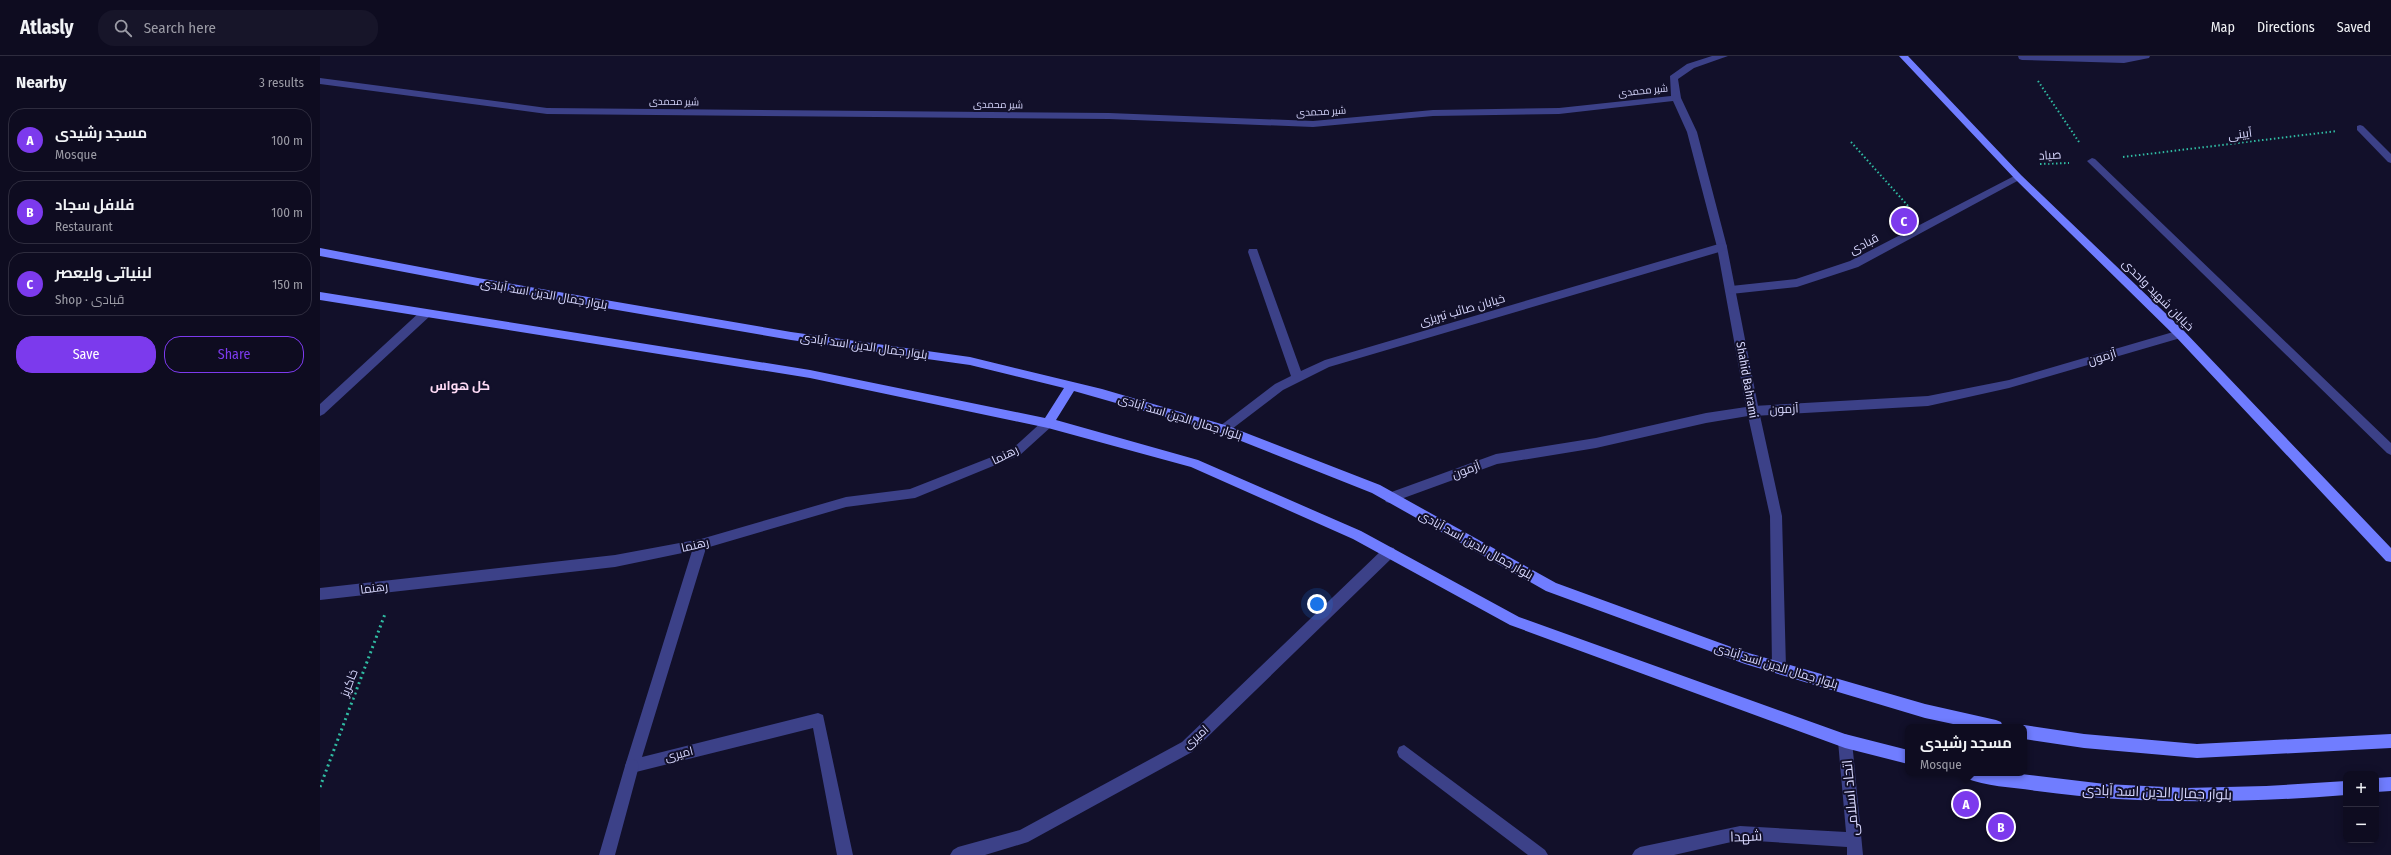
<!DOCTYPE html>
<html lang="en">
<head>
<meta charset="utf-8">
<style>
	:root { --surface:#0e0c20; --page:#171529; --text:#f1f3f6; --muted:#9b9ba5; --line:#2e2c3e; --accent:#7c3aed }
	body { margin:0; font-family:"Fira Sans Condensed",Cairo,sans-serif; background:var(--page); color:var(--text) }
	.controls { position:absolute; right:12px; bottom:12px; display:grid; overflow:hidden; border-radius:8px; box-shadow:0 2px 10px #0003 }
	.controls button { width:36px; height:36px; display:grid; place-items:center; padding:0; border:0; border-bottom:1px solid var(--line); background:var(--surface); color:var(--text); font:20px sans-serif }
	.you { position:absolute; left:997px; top:548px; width:14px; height:14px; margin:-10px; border:3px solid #fff; border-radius:50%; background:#1a73e8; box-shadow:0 0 0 6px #1a73e833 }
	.badge { display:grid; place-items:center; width:26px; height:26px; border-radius:50%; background:var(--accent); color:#fff; font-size:13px; font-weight:700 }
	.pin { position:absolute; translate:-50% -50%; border:2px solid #fff; box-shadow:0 1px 4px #0006 }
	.popup { position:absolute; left:1585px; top:668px; width:122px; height:52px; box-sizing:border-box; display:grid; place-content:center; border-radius:8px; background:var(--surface); filter:drop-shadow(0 1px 3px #0005); font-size:13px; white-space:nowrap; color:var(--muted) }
	.popup b { font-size:15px; color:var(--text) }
	.popup::after { content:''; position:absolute; left:50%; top:100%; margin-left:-8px; border:8px solid transparent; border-top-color:var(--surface) }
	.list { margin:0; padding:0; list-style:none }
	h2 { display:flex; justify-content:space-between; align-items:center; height:52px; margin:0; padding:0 16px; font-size:17px }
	h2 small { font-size:13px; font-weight:400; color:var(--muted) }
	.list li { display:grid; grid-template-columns:26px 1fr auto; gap:12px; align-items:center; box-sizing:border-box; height:64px; margin:0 8px 8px; padding:0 8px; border:1px solid var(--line); border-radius:16px }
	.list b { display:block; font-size:15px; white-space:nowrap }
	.list p { margin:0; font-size:13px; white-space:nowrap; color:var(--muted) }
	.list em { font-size:13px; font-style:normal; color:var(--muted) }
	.actions { display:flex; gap:8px; padding:12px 16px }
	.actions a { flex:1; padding:9px 0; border:1px solid var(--accent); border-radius:16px; text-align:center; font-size:14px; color:var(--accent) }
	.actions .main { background:var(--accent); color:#fff }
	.icon { flex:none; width:22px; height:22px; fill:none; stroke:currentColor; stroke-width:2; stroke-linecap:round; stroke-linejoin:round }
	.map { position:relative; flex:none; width:2071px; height:799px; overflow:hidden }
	header { display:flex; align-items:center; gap:24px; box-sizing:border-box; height:56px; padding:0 20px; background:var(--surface); border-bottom:1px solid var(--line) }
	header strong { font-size:19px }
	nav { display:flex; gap:22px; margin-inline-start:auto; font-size:14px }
	.search { width:280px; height:36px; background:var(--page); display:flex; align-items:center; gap:10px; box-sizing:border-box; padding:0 14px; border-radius:16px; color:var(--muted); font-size:15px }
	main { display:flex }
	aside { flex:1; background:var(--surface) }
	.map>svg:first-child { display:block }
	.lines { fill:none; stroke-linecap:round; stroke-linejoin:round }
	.path-far1 { stroke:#30bca3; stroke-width:2; stroke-dasharray:1.5 2.5; stroke-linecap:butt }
	.path { stroke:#30bca3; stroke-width:3; stroke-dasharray:2 3.5; stroke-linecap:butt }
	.lane { fill:#3c4188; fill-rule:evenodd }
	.street { fill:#3c4188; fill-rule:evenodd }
	.secondary { fill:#707dff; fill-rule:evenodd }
	.labels { text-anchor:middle; stroke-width:4; stroke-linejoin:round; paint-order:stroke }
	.far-street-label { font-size:10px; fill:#d9d9ff; stroke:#12102a }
	.street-label { font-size:12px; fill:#d9d9ff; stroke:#12102a }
	.neighbourhood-label { font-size:13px; font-weight:bold; fill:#ffdbf6; stroke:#12102a }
	.near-street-label { font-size:14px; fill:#d9d9ff; stroke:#12102a }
</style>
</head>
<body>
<header>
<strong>Atlasly</strong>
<div class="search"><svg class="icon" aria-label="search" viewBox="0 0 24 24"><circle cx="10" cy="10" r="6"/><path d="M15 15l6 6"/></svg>Search here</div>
<nav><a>Map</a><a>Directions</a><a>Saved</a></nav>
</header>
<main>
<aside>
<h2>Nearby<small>3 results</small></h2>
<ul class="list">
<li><span class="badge">A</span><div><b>مسجد رشیدی</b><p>Mosque</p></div><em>100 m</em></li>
<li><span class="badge">B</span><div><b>فلافل سجاد</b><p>Restaurant</p></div><em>100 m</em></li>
<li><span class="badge">C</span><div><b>لبنیاتی ولیعصر</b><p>Shop · قبادی</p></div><em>150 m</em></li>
</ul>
<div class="actions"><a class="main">Save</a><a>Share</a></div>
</aside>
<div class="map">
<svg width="2071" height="799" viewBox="0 0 2071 799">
	<rect width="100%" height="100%" fill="#12102a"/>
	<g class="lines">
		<path class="path-far1" d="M1718 25 1759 86
			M1531 86 1589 151
			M1803 101 2017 75
			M1720 108 1749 107"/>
		<path class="path" d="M0 731 65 558"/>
		<path class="lane" d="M1392 0H1408L1374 12 1358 23 1361 42 1377 76 1407 191 1439 355 1462 460 1466 612 1464 616 1459 618 1454 616 1452 612 1450 460 1428 360 1386 367 1276 392 1177 408 1070 447 1066 446 1064 442 1066 438 1176 398 1276 382 1386 357 1426 351 1397 191 1367 76 1353 45 1239 58 1113 60 993 71 789 63 227 58 0 28V22L227 52 789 57 993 65 1113 54 1239 52 1351 40 1350 20 1367 8Z
			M106 253 111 257 110 260 4 358 0 360V348L102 254Z
			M728 362 732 364 734 367 732 370 700 399 595 442 526 451 386 492 322 701 498 657 503 659 533 799H517L493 672 312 717 307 715 305 710 372 495 295 511 0 544V532L295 499 381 483 526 441 590 433 692 393 724 364Z
			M1069 491 1074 492 1075 496 1074 500 872 696 708 786 665 799H630L633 794 638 791 700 774 862 686 1064 492Z"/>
		<path class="street" d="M1698 0H1830L1829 2 1804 7 1702 4 1699 3Z
			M2040 69 2043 70 2071 98V107L2068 106 2037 74V70Z
			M1772 102 1775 103 2071 387V399L2067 397 1769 107 1767 105Z
			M1698 118 1701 119V123L1538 211 1477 231 1411 238 1406 234 1411 230 1476 223 1530 205Z
			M1402 187 1406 188 1407 191 1406 194 1009 311 963 334 908 376H900L898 373 900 370 955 328 971 320 928 196 929 193H937L938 196 981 315 1005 304Z
			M1860 274 1864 275 1866 278 1864 281 1689 332 1608 350 1433 360 1427 355 1433 350 1608 340 1689 324Z
			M1525 678 1530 680 1532 685 1543 799H1527V791L1420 784 1354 799H1312L1315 794 1320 791 1420 770 1526 776 1518 685 1520 680Z
			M1084 689 1225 794 1228 799H1208L1079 701 1077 696 1079 691Z
			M312 703 317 705 319 710 295 799H279L305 710 307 705Z"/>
		<path class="secondary" d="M1579 0H1588L1701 119 1864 275 2071 492V506L2066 505 1856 281 1695 123Z
			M0 192 158 222 471 276 650 301 782 333 908 370 1060 429 1236 527 1425 596 1605 648 1676 664 1681 666 1683 671H1647L1605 662 1425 608 1226 535 1052 437 901 377 754 335 736 364 878 404 1041 475 1199 561 1525 678 1588 694V708L1525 692 1190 569 1033 483 871 411 728 372 490 322 0 244V236L490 314 725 362 744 332 650 309 471 284 158 230 0 200Z
			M1704 669 1764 678 1877 688 2071 678V692L1877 702 1764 692 1704 683V671H1700Z
			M1643 717H1692L1785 728 1866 732 1946 730 2026 725V739C1922 747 1820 749 1717 735 1693 731 1667 731 1645 722Z
			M2071 721V735L2056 736V722Z"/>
	</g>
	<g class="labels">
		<g class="far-street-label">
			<text transform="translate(1323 34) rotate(-6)" y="4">شیر محمدی</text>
			<text transform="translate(354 45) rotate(1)" y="4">شیر محمدی</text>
			<text transform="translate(678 48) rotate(1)" y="4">شیر محمدی</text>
			<text transform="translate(1001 55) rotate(-3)" y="4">شیر محمدی</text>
		</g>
		<g class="street-label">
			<text transform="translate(1920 78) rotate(-7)" y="4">آیینی</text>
			<text transform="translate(1730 99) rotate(-4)" y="4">صیاد</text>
			<text transform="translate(1544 188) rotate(-27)" y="4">قبادی</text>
			<text transform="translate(224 238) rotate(10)" y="4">بلوار جمال الدین اسد آبادی</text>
			<text transform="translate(1838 239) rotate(45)" y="4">خیابان شهید واحدی</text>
			<text transform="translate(1142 254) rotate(-16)" y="4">خیابان صائب تبریزی</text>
			<text transform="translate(544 290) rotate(8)" y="4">بلوار جمال الدین اسد آبادی</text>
			<text transform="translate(1782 301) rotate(-17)" y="4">آزمون</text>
			<text transform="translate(1427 324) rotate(80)" y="4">Shahid Bahrami</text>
			<text transform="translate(1464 353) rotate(-3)" y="4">آزمون</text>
			<text transform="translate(860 361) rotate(17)" y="4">بلوار جمال الدین اسد آبادی</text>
			<text transform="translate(685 399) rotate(-26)" y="4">رهنما</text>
			<text transform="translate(1146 414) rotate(-20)" y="4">آزمون</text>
			<text transform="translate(375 489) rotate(-13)" y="4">رهنما</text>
			<text transform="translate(1156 489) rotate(29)" y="4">بلوار جمال الدین اسد آبادی</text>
			<text transform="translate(54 532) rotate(-7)" y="4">رهنما</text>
			<text transform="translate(1456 610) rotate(17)" y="4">بلوار جمال الدین اسد آبادی</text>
			<text transform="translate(29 627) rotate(-69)" y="4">خاکریز</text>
			<text transform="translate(876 681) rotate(-41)" y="4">امیری</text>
			<text transform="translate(359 698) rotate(-14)" y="4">امیری</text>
		</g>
		<g class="neighbourhood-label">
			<text x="140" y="334">کل هواس</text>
		</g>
		<g class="near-street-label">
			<text transform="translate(1837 736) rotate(2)" y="5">بلوار جمال الدین اسد آبادی</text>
			<text transform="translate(1530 742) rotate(-95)" y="5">اتحاد اسلامی</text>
			<text transform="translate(1426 780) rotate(-2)" y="5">شهدا</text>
		</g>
	</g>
</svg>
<div class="controls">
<button>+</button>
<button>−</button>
</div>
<div class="you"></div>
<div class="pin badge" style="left:1646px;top:748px">A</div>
<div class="popup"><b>مسجد رشیدی</b>Mosque</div>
<div class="pin badge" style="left:1681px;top:771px">B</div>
<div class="pin badge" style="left:1584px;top:165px">C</div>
</div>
</main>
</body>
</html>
